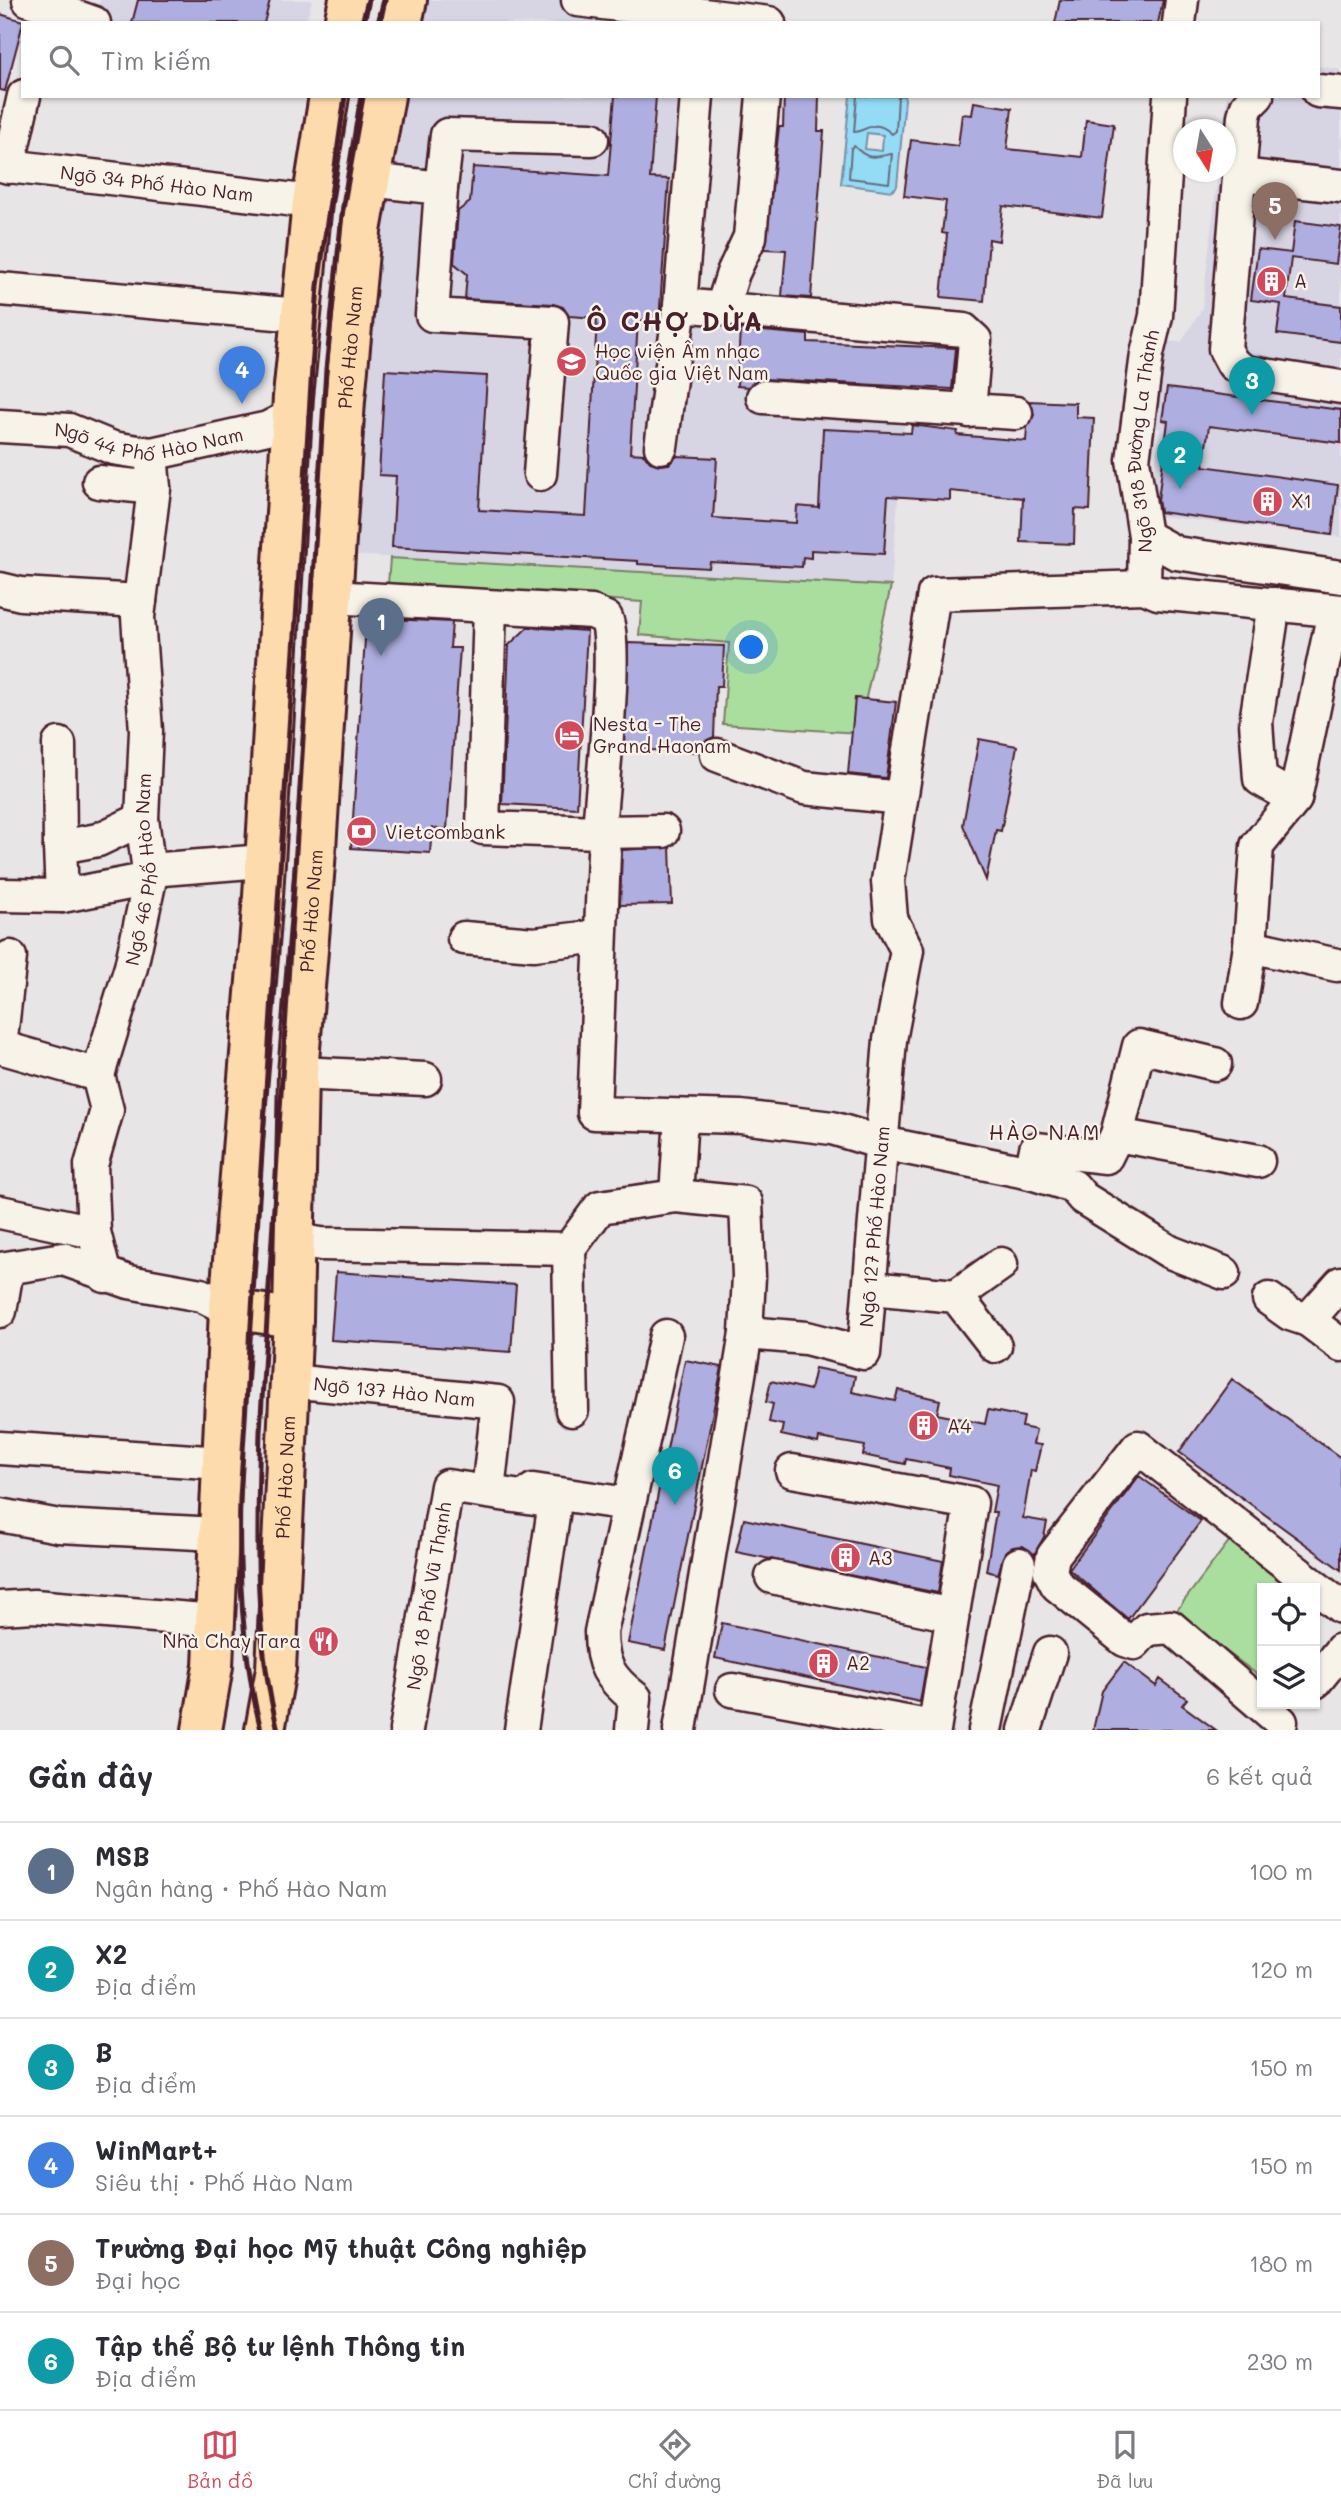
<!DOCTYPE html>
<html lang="vi">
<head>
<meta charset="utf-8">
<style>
	:root { --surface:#fff; --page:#f2f2f3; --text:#2b2b33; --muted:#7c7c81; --line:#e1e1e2; --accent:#d1495b }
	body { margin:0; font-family:Mali,sans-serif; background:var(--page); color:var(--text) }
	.controls { position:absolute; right:21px; bottom:21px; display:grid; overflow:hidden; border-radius:0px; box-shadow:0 2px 5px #0004 }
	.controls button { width:63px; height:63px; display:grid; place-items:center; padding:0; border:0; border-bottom:2px solid var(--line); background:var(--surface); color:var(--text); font:35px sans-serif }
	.compass { position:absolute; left:1173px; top:119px; width:63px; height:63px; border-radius:50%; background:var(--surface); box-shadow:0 2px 5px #0004; rotate:169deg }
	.you { position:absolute; left:752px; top:648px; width:24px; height:24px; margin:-18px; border:5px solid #fff; border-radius:50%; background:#1a73e8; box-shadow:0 0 0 10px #1a73e833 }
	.badge { display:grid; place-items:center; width:46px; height:46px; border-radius:50%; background:var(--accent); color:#fff; font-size:23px; font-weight:700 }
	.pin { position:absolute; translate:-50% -58px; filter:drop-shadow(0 2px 4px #0008) }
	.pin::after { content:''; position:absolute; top:37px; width:24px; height:21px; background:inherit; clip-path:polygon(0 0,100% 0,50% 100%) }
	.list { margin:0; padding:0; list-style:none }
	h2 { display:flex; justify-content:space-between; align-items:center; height:91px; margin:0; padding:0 28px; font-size:30px }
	h2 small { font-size:23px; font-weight:400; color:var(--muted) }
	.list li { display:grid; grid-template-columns:46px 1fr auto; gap:21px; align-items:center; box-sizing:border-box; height:98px; padding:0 28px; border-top:2px solid var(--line) }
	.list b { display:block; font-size:26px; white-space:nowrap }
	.list p { margin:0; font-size:23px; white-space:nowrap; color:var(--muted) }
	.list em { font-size:23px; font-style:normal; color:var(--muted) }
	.icon { flex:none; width:38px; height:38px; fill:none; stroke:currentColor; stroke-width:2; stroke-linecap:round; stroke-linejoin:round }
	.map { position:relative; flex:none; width:1341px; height:1730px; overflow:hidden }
	.search { position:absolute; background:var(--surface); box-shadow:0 2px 5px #0004; left:21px; right:21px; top:21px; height:77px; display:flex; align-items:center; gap:18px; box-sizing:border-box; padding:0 24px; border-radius:0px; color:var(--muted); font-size:26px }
	.sheet { height:679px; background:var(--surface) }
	nav { display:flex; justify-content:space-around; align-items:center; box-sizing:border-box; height:98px; border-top:2px solid var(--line); background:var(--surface); font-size:19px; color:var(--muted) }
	nav a { display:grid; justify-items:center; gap:4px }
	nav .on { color:var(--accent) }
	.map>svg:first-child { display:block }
	.built { fill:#d7d5e4 }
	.green { fill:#aade9f; stroke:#7a7e65; stroke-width:2 }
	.water { fill:#94dbf6; stroke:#7690a5; stroke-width:2; fill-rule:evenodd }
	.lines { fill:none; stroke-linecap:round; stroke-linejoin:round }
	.shore { stroke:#686a7c; stroke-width:2 }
	.building { fill:#aeafe0; stroke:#4a1f2b; stroke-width:2 }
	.minor-casing { stroke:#4a1f2b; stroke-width:37 }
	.major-casing { stroke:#4a1f2b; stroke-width:44 }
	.minor { stroke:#f7f3e8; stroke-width:32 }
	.major { stroke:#fedbac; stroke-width:38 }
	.rail { stroke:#4a1f2b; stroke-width:5 }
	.labels { text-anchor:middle; stroke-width:5; stroke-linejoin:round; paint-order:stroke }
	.street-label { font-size:19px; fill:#4a1f2b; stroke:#f7f3e8 }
	.poi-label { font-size:19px; fill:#4a1f2b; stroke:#f7f3e8; text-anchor:start }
	.neighbourhood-label { font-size:21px; letter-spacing:2px; fill:#4a1f2b; stroke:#f7f3e8 }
	.district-label { font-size:26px; font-weight:bold; letter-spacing:2px; fill:#4a1f2b; stroke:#f7f3e8 }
</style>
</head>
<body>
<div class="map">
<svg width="1341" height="1730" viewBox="0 0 1341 1730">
	<rect width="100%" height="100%" fill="#e8e5e6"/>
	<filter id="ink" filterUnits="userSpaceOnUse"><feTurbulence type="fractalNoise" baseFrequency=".0143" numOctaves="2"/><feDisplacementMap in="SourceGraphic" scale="14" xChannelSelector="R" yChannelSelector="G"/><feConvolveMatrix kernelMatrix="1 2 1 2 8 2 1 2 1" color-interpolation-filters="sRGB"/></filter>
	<g filter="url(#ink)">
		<path class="built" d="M100 0H312L306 23H113L97 15Z
			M423 0H578L702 23H418Z
			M1318 66 1341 70V537L1149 515 1160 429 1151 426 1163 341 1181 342 1202 309 1218 172H1226V130L1223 129 1227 96H1318Z
			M401 96H697L680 304 786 313 779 411 905 415 891 586 350 555 364 314Z"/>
		<path class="green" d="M390 558 891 586 858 733 723 724 729 643 639 635 642 602 388 584Z
			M1230 1540 1294 1588H1262V1678L1175 1613Z"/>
		<path class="water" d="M850 96H904L905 99 897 186 892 191 841 184ZM867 133 883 135 882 151 865 149Z"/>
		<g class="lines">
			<path class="shore" d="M857 96 854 132C868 131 874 117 892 134L896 131 898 96
				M854 146C869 161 873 157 892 154L889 183 849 178 851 148Z"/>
		</g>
		<path class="building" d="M138 0H270L264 23H132Z
			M1060 0H1163L1158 23H1055Z
			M0 14 26 22 23 23 5 91 0 90Z
			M615 96H656L650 178 669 179 659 322 638 320 630 453 644 454 650 462 659 465 669 464 677 456 717 458 713 518 796 523 797 506 819 508 823 429 911 433 912 425 958 431 957 435 1026 441 1027 427 1034 415 1029 401 1076 403V417L1094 418 1090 510 1075 509 1074 544 1021 542 1023 498 950 491V500L888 496 884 554 811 550V558L803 557 802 567 710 562 709 568 638 564V561L392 547 396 476 379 475 385 370 487 376 479 510 586 516 597 318 569 316 563 307 553 304 465 299 467 274 454 263 458 211 470 202 473 167 608 176Z
			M784 96H819L818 131H824L811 298 782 296 786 250 765 249 779 127H783Z
			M974 102 1012 108 1007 149 1082 157 1086 120 1114 124 1102 218 1003 206 999 241 989 239 984 301 941 297 947 234 942 233 946 201 904 196 911 140 958 146 962 114 972 115Z
			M1295 221 1341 227 1336 264 1291 258 1286 299 1341 306V342L1277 334 1281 304 1251 300 1258 249 1291 253Z
			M740 329 808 335V342L956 348 952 389 764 379 748 387 737 386Z
			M1167 388 1341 410V443L1209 426 1203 466 1338 485 1332 535 1160 512 1158 500 1168 421 1162 420Z
			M389 619 452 622 450 648H460L447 829 432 828 430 853 351 848 365 639 375 640 376 630Z
			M528 627 587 631 577 808 502 804 509 645Z
			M628 643 724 646 722 686H716L714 737 705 741 699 752 624 749Z
			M855 698 896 702 886 778 848 774Z
			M979 739 1017 746 1001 831 996 830 986 880 963 825Z
			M670 847 672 904 620 905 622 850Z
			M336 1272 516 1285 511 1352 331 1340Z
			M685 1360 722 1367 665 1650 628 1643Z
			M815 1368 855 1376 852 1392 895 1401 898 1390 940 1400 937 1414 985 1424 988 1410 1024 1417 1022 1427 1036 1430 1033 1444 1041 1445 1035 1471 1031 1470 1023 1518 1047 1522 1044 1537 1034 1555 1023 1546 1013 1547 1005 1552 998 1574 986 1571 996 1512H992L997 1485 949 1475 950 1468 906 1459 905 1464 863 1455 865 1446 819 1438 818 1443 781 1435 783 1425 769 1422 773 1404 766 1402 771 1381 810 1390Z
			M1232 1379 1341 1458V1570L1179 1452Z
			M1139 1476 1201 1521 1128 1619 1069 1569Z
			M744 1519 943 1561 938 1593 736 1552Z
			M722 1623 926 1667 920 1702 715 1658Z
			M1124 1662 1156 1686 1160 1679 1187 1699 1182 1705 1216 1730H1093L1102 1691Z"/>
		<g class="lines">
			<defs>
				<g id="minor">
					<path d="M29 0 94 23"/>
					<path d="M578 0 703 15 702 23"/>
					<path d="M703 15 769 23"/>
					<path d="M1179 23 1182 0"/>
					<path d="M1318 91 1341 93"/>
					<path d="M697 96 680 305 964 330 975 340 969 411"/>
					<path d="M1257 96 1247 106 1244 116 1225 349 1233 364 1246 372 1341 387"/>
					<path id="s1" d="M0 165 312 202"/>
					<path d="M8 167 24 96"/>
					<path d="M1239 175 1341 186"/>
					<path d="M369 180 441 188 432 315 552 322 540 474"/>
					<path d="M441 188 447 135 592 139"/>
					<path d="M0 289 300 315"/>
					<path d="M722 308 733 273 750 237 763 96"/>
					<path d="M763 397 1016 413"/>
					<path id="s2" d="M0 426 69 430 113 448 151 454 268 428 293 415"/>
					<path d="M661 447 680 305"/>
					<path d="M99 482 154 488"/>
					<path d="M1145 536 1176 553 1341 577"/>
					<path id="s3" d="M1144 587 1145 536 1133 460 1147 354 1156 316 1170 96"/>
					<path d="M0 589 21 594 140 601"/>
					<path d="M331 597 592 612 606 618C619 646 601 792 599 832L663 831"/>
					<path d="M1274 604 1256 722 1260 779 1295 799"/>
					<path d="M490 607 483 828 599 832"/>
					<path d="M59 744 60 847"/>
					<path d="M717 755 804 788 901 798"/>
					<path d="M604 853 594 1113 741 1117 832 1128 882 1143 1031 1173 1036 1149 1106 1157 1117 1135 1258 1161"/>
					<path d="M150 870 264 861"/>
					<path d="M0 895 62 896 150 879"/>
					<path d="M62 896 60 847 98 840 142 819"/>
					<path d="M464 938 534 944 600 936"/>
					<path d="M1250 946 1337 965"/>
					<path d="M10 957 0 1047 98 1075"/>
					<path d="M1241 1003 1250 946 1257 846 1295 799 1334 611"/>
					<path d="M298 1073 425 1079"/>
					<path d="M1117 1135 1139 1046 1215 1064"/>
					<path d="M1031 1173 1073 1186 1083 1198 1170 1252 1224 1273"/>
					<path d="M676 1196 681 1116"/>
					<path d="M0 1212 94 1232"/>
					<path d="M295 1240 321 1244 569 1249"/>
					<path d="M569 1249 600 1207 676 1196 746 1203 749 1276 746 1333 680 1730"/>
					<path d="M569 1249 572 1410"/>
					<path d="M0 1269 63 1259 129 1282 201 1295 229 1309"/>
					<path id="s4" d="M105 1276 94 1232 91 1165 107 1110 98 1075 131 967 150 879 142 819 146 731 138 617 154 488 151 454"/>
					<path d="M1341 1283 1308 1320 1341 1345"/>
					<path d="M870 1288 956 1296 995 1346"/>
					<path d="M956 1296 1001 1264"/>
					<path d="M1269 1299 1290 1314 1308 1320"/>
					<path d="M0 1311 7 1270"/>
					<path id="s5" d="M746 1333 806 1338 864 1353 890 1040 907 950 891 919 888 881 934 594 1144 587 1158 593 1341 611"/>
					<path id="s6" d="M290 1381 498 1402 488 1491"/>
					<path d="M0 1448 222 1463"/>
					<path d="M792 1471 971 1503 934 1730"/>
					<path d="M533 1490 628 1504"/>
					<path d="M0 1515 59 1526 218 1534"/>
					<path d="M772 1577 952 1615"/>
					<path d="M0 1608 34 1606 215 1621"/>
					<path d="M1315 1682 1341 1650"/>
					<path d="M732 1690 933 1727"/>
					<path d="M1281 1722 1171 1627 1147 1629 1134 1643 1125 1640 1057 1585 1050 1572 1053 1556 1138 1447 1341 1607"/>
					<path id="s7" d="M406 1730 447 1486 555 1502 521 1730"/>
					<path d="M632 1730 635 1698C609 1678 601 1664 601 1632L666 1336"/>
					<path d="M985 1730 1019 1564"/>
					<path d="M1025 1730 1050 1653"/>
				</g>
				<g id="major">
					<path d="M344 23 349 0"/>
					<path d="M402 23 407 0"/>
					<path d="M229 1309 293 1318"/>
					<path d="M202 1730 213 1666 229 1309 263 896 293 397 312 202 329 96"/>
					<path id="s8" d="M265 1730 276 1669 293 1318 298 1073 315 864 345 400 361 231 385 96"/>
				</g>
			</defs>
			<use href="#minor" class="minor-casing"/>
			<use href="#major" class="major-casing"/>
			<use href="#minor" class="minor"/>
			<use href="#major" class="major"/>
			<path class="rail" d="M362 23 368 0
				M378 23 384 0
				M261 1730C242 1654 238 1577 240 1498L312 368 318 286 345 96
				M278 1730C253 1633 257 1531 260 1432L326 369 343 205 361 96"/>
		</g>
	</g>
	<defs>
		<symbol id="building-disc" viewBox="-11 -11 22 22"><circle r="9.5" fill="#d1495b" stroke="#f7f3e8"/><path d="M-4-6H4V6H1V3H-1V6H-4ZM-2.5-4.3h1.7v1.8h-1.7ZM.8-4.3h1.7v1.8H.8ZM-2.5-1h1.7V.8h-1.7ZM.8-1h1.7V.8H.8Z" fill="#fff"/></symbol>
		<symbol id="university-disc" viewBox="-11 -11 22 22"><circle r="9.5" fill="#d1495b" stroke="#f7f3e8"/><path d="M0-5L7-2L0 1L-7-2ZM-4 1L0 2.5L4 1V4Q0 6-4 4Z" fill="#fff"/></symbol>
		<symbol id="hotel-disc" viewBox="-11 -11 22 22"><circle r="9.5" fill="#d1495b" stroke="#f7f3e8"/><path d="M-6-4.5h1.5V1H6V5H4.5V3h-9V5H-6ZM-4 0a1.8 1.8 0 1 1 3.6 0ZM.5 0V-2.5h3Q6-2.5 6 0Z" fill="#fff"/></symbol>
		<symbol id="bank-disc" viewBox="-11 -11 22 22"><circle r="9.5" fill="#d1495b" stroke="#f7f3e8"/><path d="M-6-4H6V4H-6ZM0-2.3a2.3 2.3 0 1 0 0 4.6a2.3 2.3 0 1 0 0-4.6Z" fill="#fff"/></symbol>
		<symbol id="restaurant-disc" viewBox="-11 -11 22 22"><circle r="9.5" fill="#d1495b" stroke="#f7f3e8"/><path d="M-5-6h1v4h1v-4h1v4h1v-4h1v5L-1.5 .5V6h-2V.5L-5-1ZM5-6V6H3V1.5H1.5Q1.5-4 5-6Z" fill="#fff"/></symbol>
	</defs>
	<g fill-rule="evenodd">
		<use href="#building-disc" x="1254" y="264" width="35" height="35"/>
		<use href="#university-disc" x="554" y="344" width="35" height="35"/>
		<use href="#building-disc" x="1250" y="484" width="35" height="35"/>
		<use href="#hotel-disc" x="552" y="718" width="35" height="35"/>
		<use href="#bank-disc" x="344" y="814" width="35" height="35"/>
		<use href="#building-disc" x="906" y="1408" width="35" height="35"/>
		<use href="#building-disc" x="828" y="1540" width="35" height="35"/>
		<use href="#restaurant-disc" x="306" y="1624" width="35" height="35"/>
		<use href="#building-disc" x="806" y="1646" width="35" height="35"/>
	</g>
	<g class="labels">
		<g class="street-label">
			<text dy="7" stroke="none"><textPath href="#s1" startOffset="158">Ngõ 34 Phố Hào Nam</textPath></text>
			<text dy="7" stroke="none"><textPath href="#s8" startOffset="1386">Phố Hào Nam</textPath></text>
			<text dy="7" stroke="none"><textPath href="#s2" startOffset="152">Ngõ 44 Phố Hào Nam</textPath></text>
			<text dy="7" stroke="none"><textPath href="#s3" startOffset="147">Ngõ 318 Đường La Thành</textPath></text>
			<text dy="7" stroke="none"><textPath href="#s4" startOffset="418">Ngõ 46 Phố Hào Nam</textPath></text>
			<text dy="7" stroke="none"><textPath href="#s8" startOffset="821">Phố Hào Nam</textPath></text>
			<text dy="7" stroke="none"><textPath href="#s5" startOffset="247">Ngõ 127 Phố Hào Nam</textPath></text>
			<text dy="7" stroke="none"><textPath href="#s6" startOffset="105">Ngõ 137 Hào Nam</textPath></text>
			<text dy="7" stroke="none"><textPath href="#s8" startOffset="254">Phố Hào Nam</textPath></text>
			<text dy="7" stroke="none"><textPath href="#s7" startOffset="136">Ngõ 18 Phố Vũ Thạnh</textPath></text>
		</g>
		<g class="poi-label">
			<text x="1294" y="288">A</text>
			<text x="595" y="358">Học viện Âm nhạc<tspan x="595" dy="22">Quốc gia Việt Nam</tspan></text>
			<text x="1291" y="508">X1</text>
			<text x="593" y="731">Nesta - The<tspan x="593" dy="22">Grand Haonam</tspan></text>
			<text x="385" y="839">Vietcombank</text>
			<text x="947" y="1433">A4</text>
			<text x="868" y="1565">A3</text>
			<text x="301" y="1648" text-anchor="end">Nhà Chay Tara</text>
			<text x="846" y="1670">A2</text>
		</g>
		<g class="neighbourhood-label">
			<text x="1045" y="1140">HÀO NAM</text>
		</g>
		<g class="district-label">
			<text x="675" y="331">Ô CHỢ DỪA</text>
		</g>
	</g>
</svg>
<div class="controls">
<button><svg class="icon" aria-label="locate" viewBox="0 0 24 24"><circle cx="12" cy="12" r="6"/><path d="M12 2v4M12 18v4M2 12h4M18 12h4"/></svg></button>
<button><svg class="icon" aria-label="layers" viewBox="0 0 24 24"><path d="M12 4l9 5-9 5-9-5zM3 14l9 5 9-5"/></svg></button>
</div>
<svg class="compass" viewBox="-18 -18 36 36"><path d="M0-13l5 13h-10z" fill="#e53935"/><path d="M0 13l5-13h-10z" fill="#7c7c81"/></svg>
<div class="you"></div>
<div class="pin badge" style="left:381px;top:656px;background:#5c6f8a">1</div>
<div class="pin badge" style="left:1180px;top:489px;background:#0f9aa8">2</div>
<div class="pin badge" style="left:1252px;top:415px;background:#0f9aa8">3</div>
<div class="pin badge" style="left:242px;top:404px;background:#3f7fe0">4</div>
<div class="pin badge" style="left:1275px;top:240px;background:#8d6e63">5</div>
<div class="pin badge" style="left:675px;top:1505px;background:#0f9aa8">6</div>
<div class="search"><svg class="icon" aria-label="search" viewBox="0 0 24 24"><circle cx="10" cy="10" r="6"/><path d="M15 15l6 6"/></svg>Tìm kiếm</div>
</div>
<section class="sheet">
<h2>Gần đây<small>6 kết quả</small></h2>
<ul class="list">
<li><span class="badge" style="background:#5c6f8a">1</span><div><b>MSB</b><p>Ngân hàng · Phố Hào Nam</p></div><em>100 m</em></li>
<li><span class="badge" style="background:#0f9aa8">2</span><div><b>X2</b><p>Địa điểm</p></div><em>120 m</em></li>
<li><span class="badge" style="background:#0f9aa8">3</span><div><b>B</b><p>Địa điểm</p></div><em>150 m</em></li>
<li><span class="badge" style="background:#3f7fe0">4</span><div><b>WinMart+</b><p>Siêu thị · Phố Hào Nam</p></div><em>150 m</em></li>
<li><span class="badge" style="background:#8d6e63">5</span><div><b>Trường Đại học Mỹ thuật Công nghiệp</b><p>Đại học</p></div><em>180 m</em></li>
<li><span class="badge" style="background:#0f9aa8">6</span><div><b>Tập thể Bộ tư lệnh Thông tin</b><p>Địa điểm</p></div><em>230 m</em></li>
</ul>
</section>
<nav>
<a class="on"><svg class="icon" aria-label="map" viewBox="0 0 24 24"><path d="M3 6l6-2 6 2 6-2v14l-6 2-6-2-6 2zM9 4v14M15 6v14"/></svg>Bản đồ</a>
<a><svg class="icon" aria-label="directions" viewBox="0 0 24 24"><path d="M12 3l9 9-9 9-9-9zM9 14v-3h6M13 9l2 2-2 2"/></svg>Chỉ đường</a>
<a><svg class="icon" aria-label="saved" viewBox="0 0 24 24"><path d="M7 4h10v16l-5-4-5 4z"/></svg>Đã lưu</a>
</nav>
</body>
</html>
